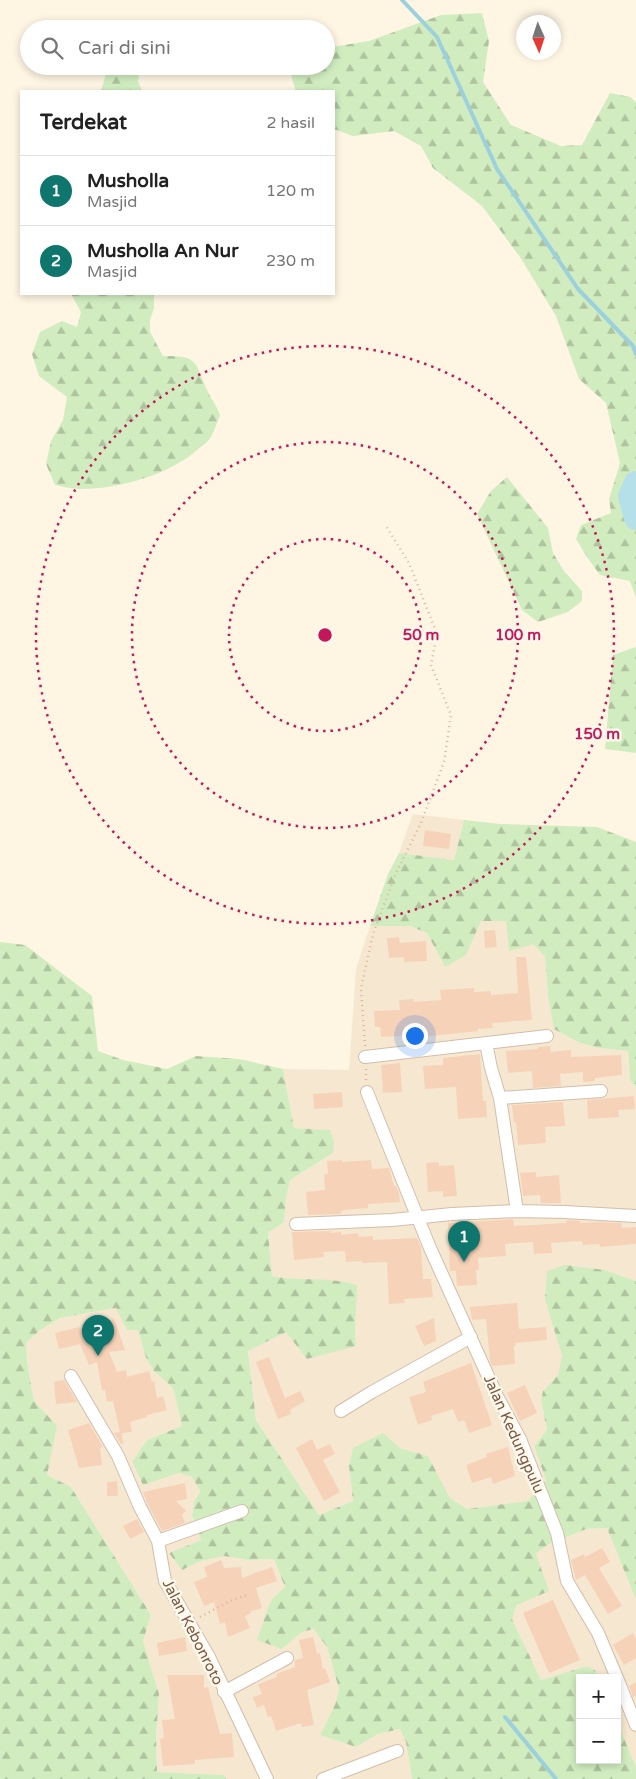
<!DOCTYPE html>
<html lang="id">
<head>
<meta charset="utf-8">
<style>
	:root { --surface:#fff; --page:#f6f6f6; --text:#222; --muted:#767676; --line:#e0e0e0; --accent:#0f766e }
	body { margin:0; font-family:"Varela Round",sans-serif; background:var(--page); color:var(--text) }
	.controls { position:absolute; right:15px; bottom:15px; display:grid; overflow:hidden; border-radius:0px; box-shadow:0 2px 8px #0003 }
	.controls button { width:45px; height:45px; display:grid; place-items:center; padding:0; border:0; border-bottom:1px solid var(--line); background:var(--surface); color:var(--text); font:25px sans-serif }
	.compass { position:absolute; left:516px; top:15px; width:45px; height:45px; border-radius:50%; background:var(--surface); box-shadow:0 2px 8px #0003; rotate:177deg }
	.you { position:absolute; left:414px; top:1035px; width:18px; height:18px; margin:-12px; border:4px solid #fff; border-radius:50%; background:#1a73e8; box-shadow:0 0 0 8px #1a73e833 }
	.badge { display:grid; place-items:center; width:32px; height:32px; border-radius:50%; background:var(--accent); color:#fff; font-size:16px; font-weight:700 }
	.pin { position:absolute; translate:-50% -41px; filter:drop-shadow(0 1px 2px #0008) }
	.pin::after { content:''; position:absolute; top:26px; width:18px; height:15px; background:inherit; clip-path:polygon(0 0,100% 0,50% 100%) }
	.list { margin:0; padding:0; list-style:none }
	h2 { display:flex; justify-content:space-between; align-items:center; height:65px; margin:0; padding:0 20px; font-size:21px }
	h2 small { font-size:16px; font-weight:400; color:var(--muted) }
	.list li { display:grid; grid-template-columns:32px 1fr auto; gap:15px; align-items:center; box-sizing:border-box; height:70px; padding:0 20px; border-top:1px solid var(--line) }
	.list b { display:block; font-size:19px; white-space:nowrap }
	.list p { margin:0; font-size:16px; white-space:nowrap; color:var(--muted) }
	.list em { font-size:16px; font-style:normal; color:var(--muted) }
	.icon { flex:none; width:28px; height:28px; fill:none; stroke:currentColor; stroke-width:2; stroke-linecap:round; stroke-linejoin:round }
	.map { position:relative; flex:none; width:636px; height:1779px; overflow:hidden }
	.search { position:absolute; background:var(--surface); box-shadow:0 2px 8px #0003; left:20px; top:20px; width:315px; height:55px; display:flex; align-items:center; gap:12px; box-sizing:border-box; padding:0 18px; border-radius:28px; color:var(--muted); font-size:19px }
	.panel { position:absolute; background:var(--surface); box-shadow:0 2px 8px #0003; left:20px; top:90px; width:315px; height:205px; border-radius:0px }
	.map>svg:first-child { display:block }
	.residential { fill:#f6e7d1 }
	.forest { fill:url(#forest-firs) }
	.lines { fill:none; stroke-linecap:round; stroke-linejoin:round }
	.stream { stroke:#9bd0dc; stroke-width:4 }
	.river { stroke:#b6e0e9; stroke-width:24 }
	.building { fill:#f6d3b8 }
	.minor-casing { stroke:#d2beab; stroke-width:14 }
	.path { stroke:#dbb69b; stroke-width:2.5; stroke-dasharray:1 4; stroke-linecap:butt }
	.minor { stroke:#fff; stroke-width:12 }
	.ring { fill:none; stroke:#c2185b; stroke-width:2.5; stroke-dasharray:2.5 5 }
	.labels { text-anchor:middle; stroke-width:5; stroke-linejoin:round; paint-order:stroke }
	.street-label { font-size:15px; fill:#785a47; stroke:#fff8eb }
	.centre { fill:#c2185b; stroke:#fff8eb; stroke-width:2.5 }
	.ring-label { font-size:15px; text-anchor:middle; font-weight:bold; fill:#c2185b; stroke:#fff8eb; stroke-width:5; stroke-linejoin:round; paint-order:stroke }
</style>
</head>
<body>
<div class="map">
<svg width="636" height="1779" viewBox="0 0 636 1779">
	<defs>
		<pattern id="forest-firs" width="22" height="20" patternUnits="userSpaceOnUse" patternTransform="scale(1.25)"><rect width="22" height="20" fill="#d1edc0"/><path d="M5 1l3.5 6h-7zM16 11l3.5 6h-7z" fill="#aec39e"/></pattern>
	</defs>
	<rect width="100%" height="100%" fill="#fef5e3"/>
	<path class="residential" d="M413 814 464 820 454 860 399 853Z
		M481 921H506L533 944 545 957 548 997 554 1029 580 1043 599 1048 628 1051 630 1080 636 1087V1281L605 1270 555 1331 562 1356 558 1375 543 1391 541 1400 547 1430 534 1446 546 1480 528 1501 467 1509 450 1498 428 1456 400 1448 349 1466 353 1501 319 1515 256 1420 248 1350 286 1332 356 1345 355 1330 298 1280 272 1276 268 1233 284 1222 286 1199 290 1180 333 1153 329 1130 294 1128 283 1069 349 1070 356 969 370 926H410L427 933 445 967 474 934Z
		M117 1308 127 1330H138L146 1358 154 1371 173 1388 182 1426 147 1440 132 1463 143 1485 179 1473 192 1477 200 1491 194 1502 192 1515 201 1540 170 1553 182 1570 201 1561 224 1556 248 1560 274 1559 285 1587 272 1599 263 1622 282 1649 302 1632 315 1629 327 1647 339 1689 335 1705 320 1735 356 1747 378 1734 400 1729 406 1742 412 1779H226L224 1775 157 1772 156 1738 159 1694 143 1641 151 1615 71 1487 47 1475 56 1426 34 1401 28 1368 26 1343 40 1330 60 1318Z
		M607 1528 636 1600V1767L617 1722V1678H599L596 1671 587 1666 541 1680 512 1619 536 1554 547 1545 586 1529Z"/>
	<path class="forest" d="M482 13 489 41 483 82 511 125 561 146 582 145 610 93 630 97 636 102V598L630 581 600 575 587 557 576 539 581 525 611 513 609 499 620 463 606 403 579 379 556 316 520 257 482 206 433 168 421 146 394 131 353 136 334 129V91H296L290 72 298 66H326V48L369 41 441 15Z
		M108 66H140L138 81 142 91H101Z
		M71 294H154V308L150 320V332L163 356C198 356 194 360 207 390 211 399 217 406 220 415 217 422 215 430 211 437 208 442 202 446 197 450 169 475 116 490 78 489 70 488 62 487 55 485L46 464 51 441 63 420 67 397 39 376 32 354 40 332 62 321 77 327 81 312Z
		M507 477 548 528 553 553 564 571 582 591V601L568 612 538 622 522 610 477 514 491 491Z
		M636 647V753L605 749 613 655Z
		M464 820 500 824 597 827 636 842V1087L630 1080 628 1051 599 1048 580 1043 554 1029 548 997 545 957 533 944 509 951 506 921H481L466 955 445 967 427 933 410 926H370L388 874 399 853 454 860Z
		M0 942 25 945 92 996 98 1051 123 1060 167 1069 196 1056 239 1059 283 1069 294 1128 330 1130 334 1142 333 1153 290 1180 286 1199 284 1222 268 1233 272 1276C300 1282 330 1276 357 1285L355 1330 356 1346 307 1359 286 1332 248 1351 256 1420 319 1515 353 1501 349 1466 353 1448 383 1433 400 1448 428 1456 450 1498 467 1509 528 1501 546 1480 534 1446 547 1430 541 1400 543 1391 558 1375 562 1356 545 1299 547 1271 565 1265 605 1270 636 1281V1600L607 1528 586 1529 547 1545 536 1554 549 1591 517 1605 512 1619 541 1680 587 1666 596 1671 599 1678H580V1760H617V1722L636 1767V1779H412L406 1742 400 1729 378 1734 356 1747 320 1735 335 1705 339 1689 327 1647 314 1629 302 1632 282 1649 257 1640 269 1605 272 1599 285 1587 274 1559 248 1560 224 1556 201 1561 182 1570 169 1553 201 1540 192 1515 194 1502 200 1491 192 1477 179 1473 143 1485 132 1462 147 1440 182 1426 173 1388 154 1371 146 1358 138 1330H127L116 1308 60 1318 40 1330 26 1343 28 1368 34 1401 57 1426 47 1475 71 1487 151 1615 143 1641 159 1694 156 1738 157 1772 224 1775 226 1779H0Z"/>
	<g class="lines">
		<path class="stream" d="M402 0 437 37 497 169 578 289 633 346 636 354
			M505 1717 556 1779"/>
		<path class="river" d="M636 483 630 496 636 518"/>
	</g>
	<path class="building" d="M425 830 451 834 449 849 423 846Z
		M495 930 497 947 485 948 484 931Z
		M399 937 400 943 426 941 427 961 404 962V957L389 958 387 938Z
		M516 957H526L532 1020 492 1023 493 1028 478 1029V1031L402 1039V1036L381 1037 380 1027H375L374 1011 400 1010 399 1000 414 999V1002L441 1000 440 990 474 988V992L491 991V995L518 993Z
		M550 1046 551 1052 571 1050V1057L621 1055 622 1075 595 1078V1081L583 1082V1072L560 1074 561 1086 533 1088 532 1071 508 1073 506 1051 538 1049V1047Z
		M480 1054 483 1101H486L487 1117 458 1119 456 1087 425 1089 423 1066 443 1065V1058Z
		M400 1063 402 1092 383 1093 381 1065Z
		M342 1092 343 1107 314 1109 313 1094Z
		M634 1096 635 1109 618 1110 619 1117 588 1119 587 1100Z
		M563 1102 565 1126 545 1127 546 1143 518 1145 516 1122 514 1123 512 1105Z
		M342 1160V1162L371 1160 372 1169 389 1168 394 1186H396L399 1193 400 1202 368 1204V1208L343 1210 340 1214 308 1215 306 1192 325 1190 324 1174H328L327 1161Z
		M439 1162V1166L454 1165 457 1196 443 1197V1191L428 1192 426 1163Z
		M536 1172V1177L559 1175 561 1203H541L540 1195 523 1196 520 1173Z
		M513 1219 514 1226 566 1223V1221L569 1220 580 1221V1223L599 1222 621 1223 622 1228 636 1227V1244L600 1247 599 1244 583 1245 582 1241 551 1243 552 1253 534 1254 533 1242 505 1244 506 1256 478 1258 479 1270H476L477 1285 457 1286 456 1271H450L448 1223Z
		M332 1231 330 1233 341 1232V1235L358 1233 359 1237 373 1236V1240L417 1238 421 1247 423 1279H431L433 1297 404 1299 405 1303 389 1304 387 1262 362 1263V1261L346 1262 345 1251 323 1252 324 1257 294 1260 292 1232Z
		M517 1303 519 1329 546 1327 547 1340 515 1343 516 1346H514L515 1364 492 1366 490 1360 486 1319 472 1320 470 1307Z
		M114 1318 125 1350 109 1352 117 1372 126 1370 127 1377 149 1371 152 1382 154 1381 157 1398 163 1396 167 1410 147 1415V1417L130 1422 132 1432 122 1433 123 1444H121L114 1433 120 1432 113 1401 107 1402 105 1390H102L97 1362 89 1365 80 1344 59 1349 55 1333 79 1327 80 1329 100 1320 102 1324Z
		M434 1318 436 1341 424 1346 415 1326Z
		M269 1357 285 1398 300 1391 305 1401 290 1410 291 1414 278 1419 256 1362Z
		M471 1363 492 1425 469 1433 464 1420 458 1422 453 1409 431 1416 432 1420 418 1425 409 1397 426 1392 423 1382Z
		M64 1380 77 1402 56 1404 54 1382Z
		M525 1385 537 1413 520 1421 507 1393Z
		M89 1423 103 1447 100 1448 102 1465 79 1468 68 1430Z
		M312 1439 317 1450 330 1444 335 1454 323 1460 340 1492 324 1501 296 1448Z
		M508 1447 515 1476 493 1484 491 1477 472 1483 466 1465 487 1457 486 1454Z
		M117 1481 118 1496H107V1482Z
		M185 1483 187 1499 176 1501 186 1511 182 1515 185 1523 162 1531 147 1503 143 1492Z
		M137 1519 144 1532 130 1539 123 1526Z
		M602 1548 610 1562 599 1568 622 1606 608 1614 585 1575 576 1580 571 1560 584 1554 585 1557Z
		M221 1560 224 1568 241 1567 242 1578 272 1567 277 1581 256 1588 262 1608 251 1611V1613L245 1616 250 1628 228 1637 225 1622 220 1624 214 1602 204 1606 194 1582 207 1577 204 1567Z
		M553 1600 580 1660 549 1673 523 1613Z
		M633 1633 636 1639V1658L624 1665 613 1645Z
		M185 1637 187 1651 159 1656 157 1643Z
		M313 1637 317 1654 320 1653 323 1669 325 1668 330 1682 307 1690 314 1725 302 1727 301 1723 276 1731 271 1716 268 1717 264 1705 257 1708 253 1697 262 1694 258 1684 277 1677 276 1674 295 1667V1660L303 1658 299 1640Z
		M167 1675H204V1688L208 1687 220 1734 232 1733 234 1757 195 1760V1764L163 1766 160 1739 164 1738 162 1720 175 1719Z
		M636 1682V1696L633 1697 629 1686Z"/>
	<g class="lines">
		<defs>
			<path id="minor" d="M486 1043 491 1068 500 1098 517 1211
				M365 1057 547 1036
				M367 1092 430 1248 497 1396 520 1439 557 1533 567 1581 598 1633 617 1678
				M500 1098 601 1091
				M296 1224 392 1220 452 1214 517 1211 565 1212 636 1216
				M71 1376 118 1456 140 1507 158 1541 165 1581 209 1657 267 1779
				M341 1411 372 1392 471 1337
				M158 1541 242 1511
				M617 1678 636 1725
				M224 1692 287 1658
				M323 1779 397 1751"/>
		</defs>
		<use href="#minor" class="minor-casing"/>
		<path class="path" d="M365 1046 361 988 373 934 396 873 421 823 444 762 451 715 431 665 437 634 409 563 386 526
			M366 1069V1081
			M200 1617 230 1601 250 1594"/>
		<use href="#minor" class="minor"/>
	</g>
	<g class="ring">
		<circle cx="325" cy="635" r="96"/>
		<circle cx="325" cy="635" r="193"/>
		<circle cx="325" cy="635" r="289"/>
	</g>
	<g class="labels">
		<g class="street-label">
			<text transform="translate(514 1434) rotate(66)" y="5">Jalan Kedungpulu</text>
			<text transform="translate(193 1632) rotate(63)" y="5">Jalan Kebonroto</text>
		</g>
	</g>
	<circle cx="325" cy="635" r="8" class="centre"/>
	<g class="ring-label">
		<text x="421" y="640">50 m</text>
		<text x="518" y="640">100 m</text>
		<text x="597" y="739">150 m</text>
	</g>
</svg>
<div class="controls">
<button>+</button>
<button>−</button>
</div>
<svg class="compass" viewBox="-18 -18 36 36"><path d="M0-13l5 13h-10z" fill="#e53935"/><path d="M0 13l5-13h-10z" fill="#767676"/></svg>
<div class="you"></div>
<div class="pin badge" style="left:464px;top:1262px">1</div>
<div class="pin badge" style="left:98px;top:1356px">2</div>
<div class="search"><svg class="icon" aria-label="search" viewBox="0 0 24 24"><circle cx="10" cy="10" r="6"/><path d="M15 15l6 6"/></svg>Cari di sini</div>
<section class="panel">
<h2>Terdekat<small>2 hasil</small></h2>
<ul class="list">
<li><span class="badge">1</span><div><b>Musholla</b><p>Masjid</p></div><em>120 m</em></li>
<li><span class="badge">2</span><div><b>Musholla An Nur</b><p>Masjid</p></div><em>230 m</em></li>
</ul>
</section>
</div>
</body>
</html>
